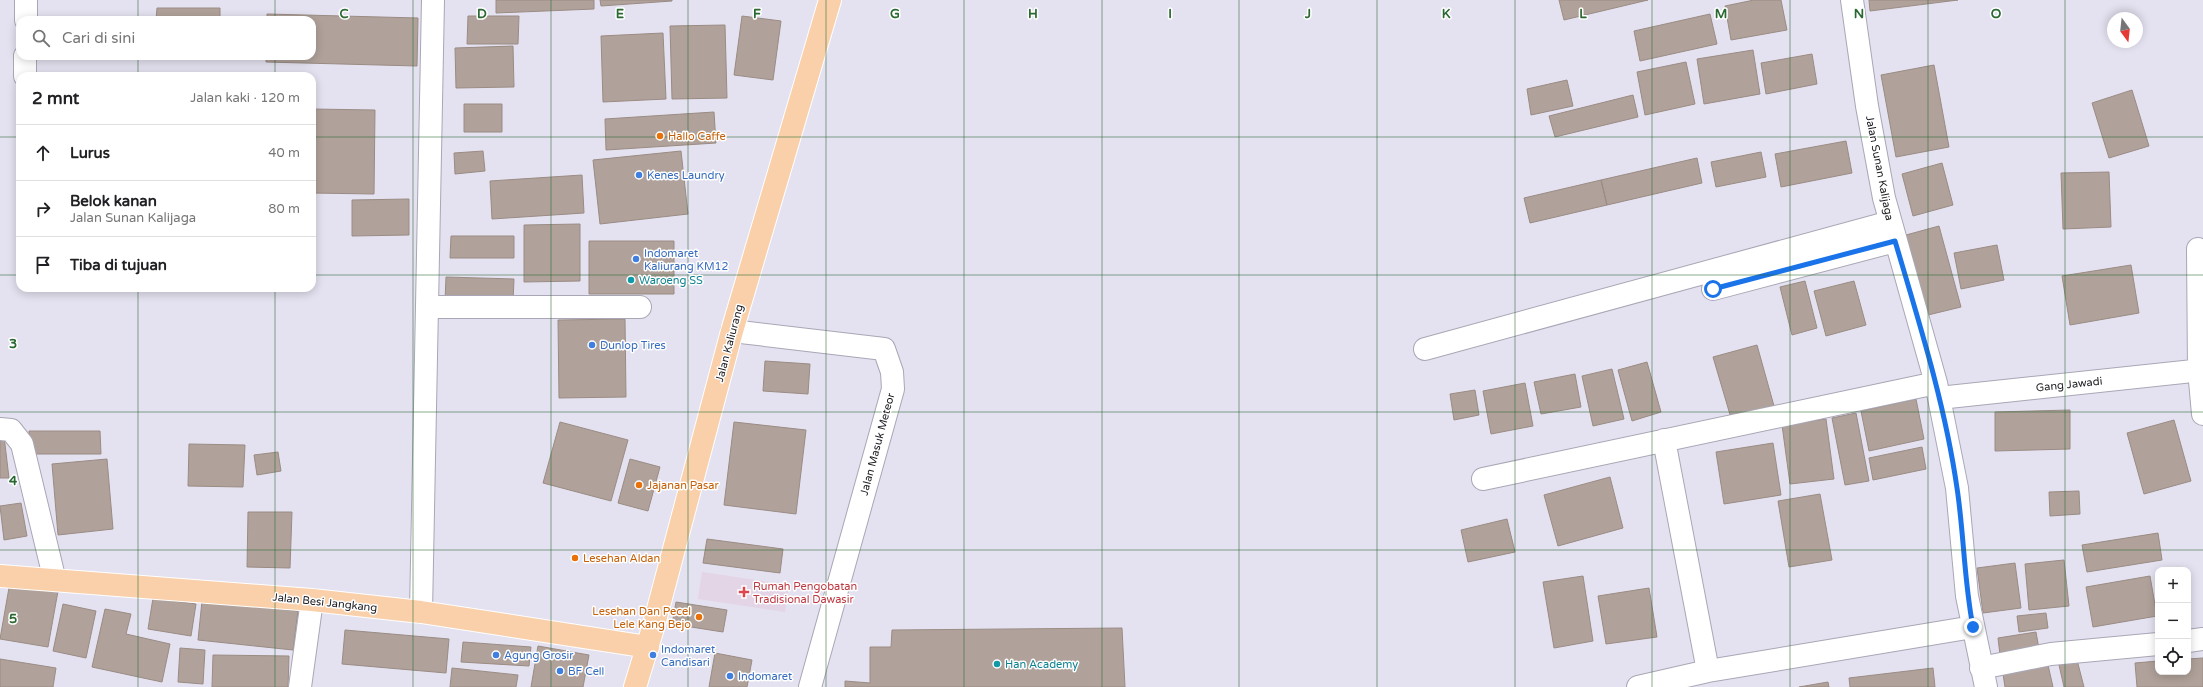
<!DOCTYPE html>
<html lang="id">
<head>
<meta charset="utf-8">
<style>
	:root { --surface:#fff; --page:#f2f2f2; --text:#202124; --muted:#757577; --line:#e0e0e0 }
	body { margin:0; font-family:"Varela Round",sans-serif; background:var(--page); color:var(--text) }
	.controls { position:absolute; right:12px; bottom:12px; display:grid; overflow:hidden; border-radius:8px; box-shadow:0 2px 10px #0003 }
	.controls button { width:36px; height:36px; display:grid; place-items:center; padding:0; border:0; border-bottom:1px solid var(--line); background:var(--surface); color:var(--text); font:20px sans-serif }
	.compass { position:absolute; left:2107px; top:12px; width:36px; height:36px; border-radius:50%; background:var(--surface); box-shadow:0 2px 10px #0003; rotate:165deg }
	.stop { position:absolute; width:12px; height:12px; margin:-9px; border:3px solid #1a73e8; border-radius:50%; background:#fff }
	.stop.end { background:#1a73e8; border-color:#fff; box-shadow:0 1px 4px #0008 }
	.list { margin:0; padding:0; list-style:none }
	h2 { display:flex; justify-content:space-between; align-items:center; height:52px; margin:0; padding:0 16px; font-size:17px }
	h2 small { font-size:13px; font-weight:400; color:var(--muted) }
	.list li { display:grid; grid-template-columns:26px 1fr auto; gap:12px; align-items:center; box-sizing:border-box; height:56px; padding:0 16px; border-top:1px solid var(--line) }
	.list b { display:block; font-size:15px; white-space:nowrap }
	.list p { margin:0; font-size:13px; white-space:nowrap; color:var(--muted) }
	.list em { font-size:13px; font-style:normal; color:var(--muted) }
	.icon { flex:none; width:22px; height:22px; fill:none; stroke:currentColor; stroke-width:2; stroke-linecap:round; stroke-linejoin:round }
	.map { position:relative; flex:none; width:2203px; height:687px; overflow:hidden }
	.search { position:absolute; background:var(--surface); box-shadow:0 2px 10px #0003; left:16px; top:16px; width:300px; height:44px; display:flex; align-items:center; gap:10px; box-sizing:border-box; padding:0 14px; border-radius:12px; color:var(--muted); font-size:15px }
	.panel { position:absolute; background:var(--surface); box-shadow:0 2px 10px #0003; left:16px; top:72px; width:300px; height:220px; border-radius:12px }
	.map>svg:first-child { display:block }
	.medical { fill:#e3d4e6 }
	.building { fill:#b0a29a; stroke:#9a8c84 }
	.lines { fill:none; stroke-linecap:round; stroke-linejoin:round }
	.minor-casing { stroke:#a9a7b5; stroke-width:24 }
	.major-casing { stroke:#fff; stroke-width:24 }
	.minor { stroke:#fff; stroke-width:22 }
	.major { stroke:#f9d0aa; stroke-width:22 }
	.route { stroke:#1a73e8; stroke-width:5 }
	.grid { fill:none; stroke:#296830; stroke-width:1; stroke-opacity:0.55 }
	.food-dot { fill:#e8710a; stroke:#fff; stroke-width:1.5 }
	.shop-dot { fill:#3f7fe0; stroke:#fff; stroke-width:1.5 }
	.culture-dot { fill:#0f9aa8; stroke:#fff; stroke-width:1.5 }
	.health-dot { fill:#e0444e; stroke:#fff; stroke-width:1.5 }
	.labels { text-anchor:middle; stroke-width:3; stroke-linejoin:round; paint-order:stroke }
	.food-label { font-size:11px; fill:#c56008; stroke:#fff; text-anchor:start }
	.street-label { font-size:11px; fill:#1b1a1f; stroke:#fff }
	.shop-label { font-size:11px; fill:#366cbe; stroke:#fff; text-anchor:start }
	.culture-label { font-size:11px; fill:#0d838f; stroke:#fff; text-anchor:start }
	.health-label { font-size:11px; fill:#be3a42; stroke:#fff; text-anchor:start }
	.grid-label { font-size:13px; text-anchor:middle; font-weight:bold; fill:#296830; stroke:#fff; stroke-width:3; stroke-linejoin:round; paint-order:stroke }
</style>
</head>
<body>
<div class="map">
<svg width="2203" height="687" viewBox="0 0 2203 687">
	<rect width="100%" height="100%" fill="#e4e1f0"/>
	<path class="medical" d="M702 572 789 585 785 612 698 599Z"/>
	<path class="building" d="M496 0H594V9L496 13Z
		M600 0H672V1L601 6Z
		M1559 0H1648L1564 20Z
		M1754 0H1781L1787 30 1731 40 1725 6Z
		M1869 0H1958L1870 11Z
		M157 8H220V20H156Z
		M267 14 418 18 417 66 266 62V56H312V20H267Z
		M1710 14 1717 44 1640 61 1634 31Z
		M468 16H519L518 44H467Z
		M742 16 781 21 773 80 734 75Z
		M725 25 727 98 672 99 670 26Z
		M663 33 666 99 603 102 601 36Z
		M513 46 514 87 456 88 455 48Z
		M1753 50 1760 94 1704 104 1697 59Z
		M1812 54 1817 84 1766 94 1761 63Z
		M1686 62 1695 104 1645 115 1637 72Z
		M1934 65 1949 147 1896 157 1881 75Z
		M1567 80 1573 106 1531 115 1527 89Z
		M2132 90 2149 146 2109 158 2092 103Z
		M1633 95 1638 117 1555 137 1549 116Z
		M464 104H502V132H464Z
		M312 109 375 110 374 194 312 193Z
		M714 112 716 143 606 150 605 119Z
		M1846 141 1852 173 1781 187 1775 154Z
		M483 151 485 171 455 174 454 153Z
		M681 151 688 214 600 224 593 160Z
		M1761 152 1766 177 1716 187 1711 162Z
		M1697 158 1702 183 1607 205 1601 180Z
		M1942 163 1953 205 1913 216 1902 174Z
		M2109 172 2111 227 2063 229 2061 173Z
		M582 175 584 213 492 219 490 181Z
		M1601 180 1607 205 1530 223 1524 198Z
		M409 199V235L352 236V200Z
		M580 224V281L524 282V225Z
		M1939 226 1961 307 1928 315 1906 235Z
		M451 236H514V258H450Z
		M589 241H674V294H589Z
		M1997 245 2004 280 1961 289 1954 253Z
		M2131 265 2139 313 2070 325 2062 276Z
		M446 277 514 279 513 302 445 301Z
		M1805 281 1817 328 1792 335 1780 287Z
		M1854 281 1866 325 1826 336 1814 291Z
		M625 319 626 397 559 398 558 320Z
		M1757 345 1774 406 1731 418 1713 357Z
		M765 361 810 364 808 394 763 391Z
		M1647 362 1661 412 1632 421 1618 370Z
		M1612 369 1624 419 1593 426 1582 376Z
		M1575 374 1581 407 1541 414 1534 382Z
		M1525 383 1533 426 1491 434 1483 391Z
		M1475 390 1479 415 1454 420 1450 394Z
		M1916 399 1924 439 1869 451 1861 411Z
		M2070 410V449L1995 451V412Z
		M1856 413 1869 481 1845 485 1832 418Z
		M1826 419 1834 479 1790 484 1782 425Z
		M2174 420 2191 481 2144 494 2127 433Z
		M560 422 628 440 611 501 543 483Z
		M734 422 806 430 796 514 724 505Z
		M29 431H100L101 454H29Z
		M4 436 9 478H0V437Z
		M1773 443 1781 495 1724 504 1716 452Z
		M189 444 245 445 243 487 188 486Z
		M1922 447 1926 469 1873 480 1869 458Z
		M278 452 281 471 257 475 254 455Z
		M107 459 113 529 58 535 52 464Z
		M630 459 660 467 648 511 618 503Z
		M1610 477 1623 528 1558 546 1544 495Z
		M2079 491 2080 514 2050 516 2049 492Z
		M1820 494 1832 560 1789 567 1778 501Z
		M21 503 27 536 4 540 0 506Z
		M248 512H292L290 568 247 567Z
		M1507 519 1515 552 1468 562 1461 530Z
		M2158 533 2162 560 2087 572 2082 545Z
		M707 539 783 549 780 573 703 563Z
		M2064 560 2069 606 2029 610 2025 564Z
		M2015 563 2021 608 1983 613 1977 568Z
		M1583 576 1593 641 1554 648 1543 582Z
		M2150 576 2157 616 2093 627 2086 587Z
		M10 582 58 591 48 647 0 639Z
		M1649 588 1657 637 1606 644 1598 596Z
		M153 598 196 604 191 636 148 629Z
		M202 601 298 611 293 650 198 640Z
		M676 602 727 610 723 632 672 624Z
		M63 604 96 611 86 658 53 651Z
		M105 609 131 614 126 634 170 644 162 682 92 667Z
		M2046 613 2048 628 2019 632 2017 616Z
		M1122 628 1125 687H845V681L870 683V647H891L892 630Z
		M345 630 449 639 446 673 342 664Z
		M2036 632 2039 649 2000 655 1998 638Z
		M463 642 531 647 529 666 461 662Z
		M538 646 589 655 583 687H531Z
		M180 648 205 650 203 684 178 682Z
		M715 653 752 660 747 687H709Z
		M213 655 289 656 288 687H212Z
		M2203 658V687H2137L2135 663 2158 661V672H2188V659Z
		M0 659 56 668 53 687H0Z
		M2077 660 2084 687H2064L2059 665Z
		M2048 665 2053 687H2005L2003 674Z
		M452 668 518 675 516 687H450Z
		M1933 668 1935 687H1850L1849 678Z
		M1828 682 1829 687H1799Z"/>
	<g class="lines">
		<defs>
			<path id="minor" d="M1852 0 1867 106 1884 198 1936 383 1957 488 1967 596 1986 687
				M26 20V0
				M25 76V56
				M2198 249 2199 370 2203 414
				M1713 289 1895 241
				M428 307H640
				M732 331 884 349 892 372 893 389 810 687
				M1425 349 1890 222
				M1939 398 2203 370
				M0 429 11 430 22 444 55 581
				M1664 440 1708 671
				M1483 479 1936 383
				M421 612 433 0
				M2188 641 2203 639
				M1981 668 2051 654 2158 644
				M300 687 312 600
				M1638 687 1708 671 1973 627"/>
			<path id="major" d="M0 576 312 600 421 612 648 647
				M635 687 653 628 732 331 830 0"/>
		</defs>
		<use href="#minor" class="minor-casing"/>
		<use href="#major" class="major-casing"/>
		<use href="#minor" class="minor"/>
		<use href="#major" class="major"/>
	</g>
	<g class="lines">
		<path class="route" d="M1713 289 1895 241C1919 322 1945 404 1957 488 1964 534 1964 581 1973 627"/>
	</g>
	<path class="grid" d="M138 0V20M275 0V20M413 0V687M551 0V687M688 0V687M826 0V687M964 0V687M1102 0V687M1239 0V687M1377 0V687M1515 0V687M1652 0V687M1790 0V687M1928 0V687M2065 0V687M138 56V76M275 56V76M0 137H20M312 137H2203M0 275H20M312 275H2203M138 288V687M275 288V687M0 412H2203M0 550H2203"/>
	<g class="food-dot">
		<circle cx="660" cy="136" r="4"/>
		<circle cx="639" cy="485" r="4"/>
		<circle cx="575" cy="558" r="4"/>
		<circle cx="699" cy="617" r="4"/>
	</g>
	<g class="shop-dot">
		<circle cx="639" cy="175" r="4"/>
		<circle cx="636" cy="259" r="4"/>
		<circle cx="592" cy="345" r="4"/>
		<circle cx="496" cy="655" r="4"/>
		<circle cx="653" cy="655" r="4"/>
		<circle cx="560" cy="671" r="4"/>
		<circle cx="730" cy="676" r="4"/>
	</g>
	<g class="culture-dot">
		<circle cx="631" cy="280" r="4"/>
		<circle cx="997" cy="664" r="4"/>
	</g>
	<path class="health-dot" d="M742 586h4v4h4v4h-4v4h-4v-4h-4v-4h4z"/>
	<g class="labels">
		<g class="food-label">
			<text x="668" y="140">Hallo Caffe</text>
			<text x="647" y="489">Jajanan Pasar</text>
			<text x="583" y="562">Lesehan Aldan</text>
			<text x="691" y="615" text-anchor="end">Lesehan Dan Pecel<tspan x="691" dy="13">Lele Kang Bejo</tspan></text>
		</g>
		<g class="street-label">
			<text transform="translate(1880 168) rotate(79)" y="4">Jalan Sunan Kalijaga</text>
			<text transform="translate(729 343) rotate(-75)" y="4">Jalan Kaliurang</text>
			<text transform="translate(2069 384) rotate(-6)" y="4">Gang Jawadi</text>
			<text transform="translate(877 444) rotate(-75)" y="4">Jalan Masuk Meteor</text>
			<text transform="translate(325 602) rotate(6)" y="4">Jalan Besi Jangkang</text>
		</g>
		<g class="shop-label">
			<text x="647" y="179">Kenes Laundry</text>
			<text x="644" y="257">Indomaret<tspan x="644" dy="13">Kaliurang KM12</tspan></text>
			<text x="600" y="349">Dunlop Tires</text>
			<text x="661" y="653">Indomaret<tspan x="661" dy="13">Candisari</tspan></text>
			<text x="504" y="659">Agung Grosir</text>
			<text x="568" y="675">BF Cell</text>
			<text x="738" y="680">Indomaret</text>
		</g>
		<g class="culture-label">
			<text x="639" y="284">Waroeng SS</text>
			<text x="1005" y="668">Han Academy</text>
		</g>
		<g class="health-label">
			<text x="753" y="590">Rumah Pengobatan<tspan x="753" dy="13">Tradisional Dawasir</tspan></text>
		</g>
	</g>
	<g class="grid-label">
		<text x="344" y="18">C</text>
		<text x="482" y="18">D</text>
		<text x="620" y="18">E</text>
		<text x="757" y="18">F</text>
		<text x="895" y="18">G</text>
		<text x="1033" y="18">H</text>
		<text x="1170" y="18">I</text>
		<text x="1308" y="18">J</text>
		<text x="1446" y="18">K</text>
		<text x="1583" y="18">L</text>
		<text x="1721" y="18">M</text>
		<text x="1859" y="18">N</text>
		<text x="1996" y="18">O</text>
		<text x="13" y="348">3</text>
		<text x="13" y="485">4</text>
		<text x="13" y="623">5</text>
	</g>
</svg>
<div class="controls">
<button>+</button>
<button>−</button>
<button><svg class="icon" aria-label="locate" viewBox="0 0 24 24"><circle cx="12" cy="12" r="6"/><path d="M12 2v4M12 18v4M2 12h4M18 12h4"/></svg></button>
</div>
<svg class="compass" viewBox="-18 -18 36 36"><path d="M0-13l5 13h-10z" fill="#e53935"/><path d="M0 13l5-13h-10z" fill="#757577"/></svg>
<div class="stop" style="left:1713px;top:289px"></div>
<div class="stop end" style="left:1973px;top:627px"></div>
<div class="search"><svg class="icon" aria-label="search" viewBox="0 0 24 24"><circle cx="10" cy="10" r="6"/><path d="M15 15l6 6"/></svg>Cari di sini</div>
<section class="panel">
<h2>2 mnt<small>Jalan kaki · 120 m</small></h2>
<ul class="list">
<li><svg class="icon" aria-label="ahead" viewBox="0 0 24 24"><path d="M12 20V5M6 11l6-6 6 6"/></svg><div><b>Lurus</b></div><em>40 m</em></li>
<li><svg class="icon" aria-label="right" viewBox="0 0 24 24"><path d="M7 20v-9h11M14 6l5 5-5 5"/></svg><div><b>Belok kanan</b><p>Jalan Sunan Kalijaga</p></div><em>80 m</em></li>
<li><svg class="icon" aria-label="arrive" viewBox="0 0 24 24"><path d="M6 21V4h12l-3 4 3 4H6"/></svg><div><b>Tiba di tujuan</b></div></li>
</ul>
</section>
</div>
</body>
</html>
